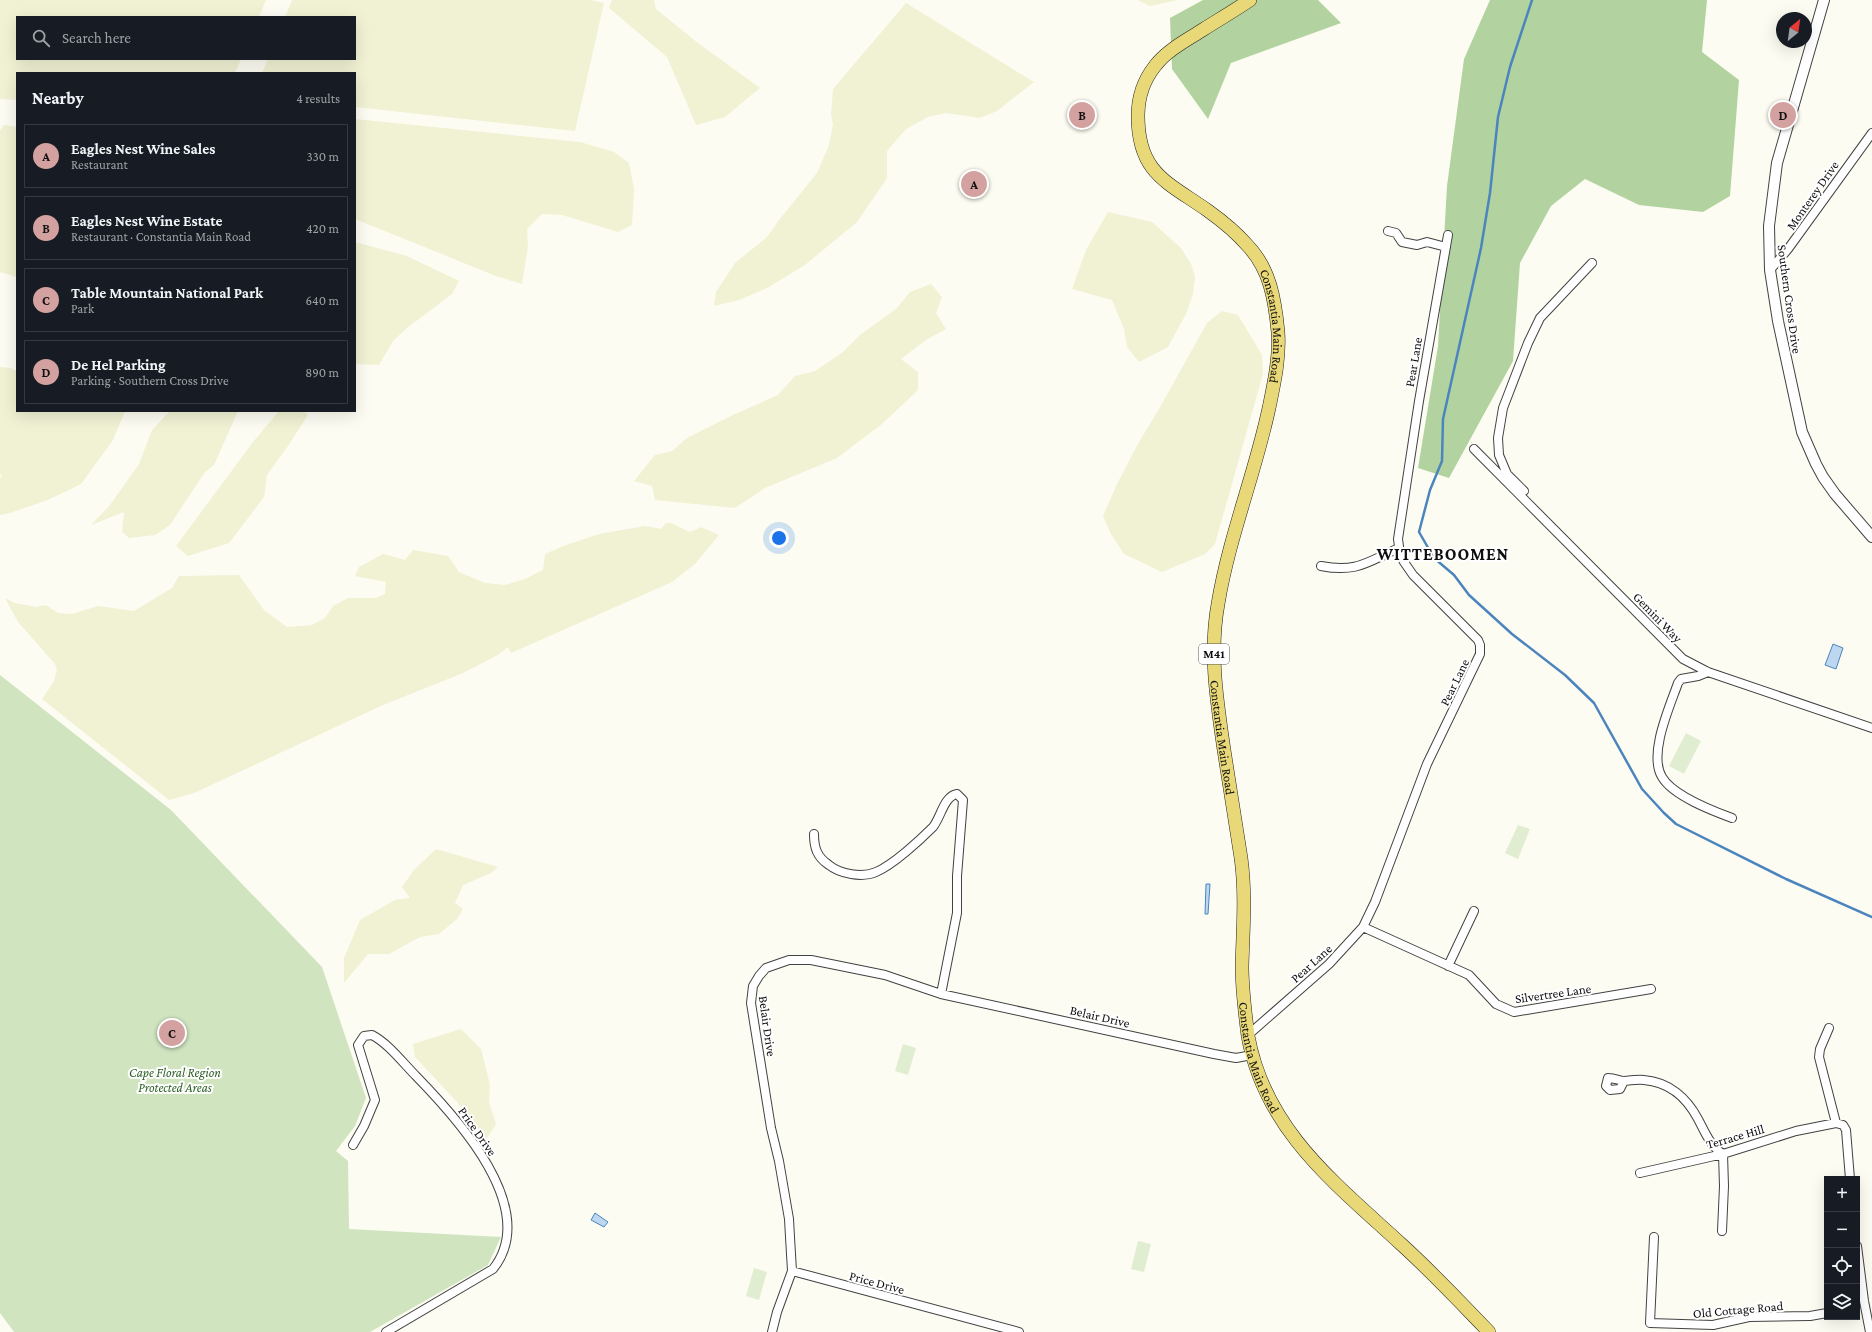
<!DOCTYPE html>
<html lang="en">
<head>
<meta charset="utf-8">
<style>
	:root { --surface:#171b24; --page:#242831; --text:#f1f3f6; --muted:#9ea1a6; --line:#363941; --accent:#d3a1a0 }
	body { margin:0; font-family:"Crimson Pro",serif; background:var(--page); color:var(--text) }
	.controls { position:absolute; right:12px; bottom:12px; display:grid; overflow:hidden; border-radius:0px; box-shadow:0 4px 16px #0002 }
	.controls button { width:36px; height:36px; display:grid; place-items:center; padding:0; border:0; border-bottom:1px solid var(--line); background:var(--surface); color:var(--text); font:20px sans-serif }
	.compass { position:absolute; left:1776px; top:12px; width:36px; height:36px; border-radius:50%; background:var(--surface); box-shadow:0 4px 16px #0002; rotate:29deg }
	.you { position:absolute; left:779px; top:538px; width:14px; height:14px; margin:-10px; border:3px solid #fff; border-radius:50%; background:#1a73e8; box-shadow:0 0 0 6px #1a73e833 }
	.badge { display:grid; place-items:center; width:26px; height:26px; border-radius:50%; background:var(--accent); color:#111; font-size:13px; font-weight:700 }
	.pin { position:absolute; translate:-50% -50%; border:2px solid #fff; box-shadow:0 1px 4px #0006 }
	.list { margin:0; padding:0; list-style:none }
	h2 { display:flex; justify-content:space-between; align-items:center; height:52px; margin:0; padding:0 16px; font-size:17px }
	h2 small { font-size:13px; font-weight:400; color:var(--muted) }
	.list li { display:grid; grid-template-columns:26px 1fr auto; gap:12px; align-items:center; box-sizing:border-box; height:64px; margin:0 8px 8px; padding:0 8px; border:1px solid var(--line); border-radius:0px }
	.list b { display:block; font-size:15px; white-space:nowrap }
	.list p { margin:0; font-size:13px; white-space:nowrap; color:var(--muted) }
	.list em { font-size:13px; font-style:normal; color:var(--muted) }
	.icon { flex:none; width:22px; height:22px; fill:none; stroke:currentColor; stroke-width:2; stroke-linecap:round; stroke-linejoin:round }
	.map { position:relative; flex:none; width:1872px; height:1332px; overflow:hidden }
	.search { position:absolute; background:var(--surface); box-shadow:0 4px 16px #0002; left:16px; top:16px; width:340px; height:44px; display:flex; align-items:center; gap:10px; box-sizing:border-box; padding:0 14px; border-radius:0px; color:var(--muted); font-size:15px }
	.panel { position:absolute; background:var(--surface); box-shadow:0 4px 16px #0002; left:16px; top:72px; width:340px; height:340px; border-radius:0px }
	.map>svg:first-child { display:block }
	.farmland { fill:#f1f1d4 }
	.green { fill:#cfe4bf }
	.forest { fill:#b2d3a0 }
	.pitch { fill:#e0edd0 }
	.water { fill:#bcd7ef; stroke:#4c85be }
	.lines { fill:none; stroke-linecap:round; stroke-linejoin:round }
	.stream { stroke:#4c85be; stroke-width:2.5 }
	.minor-casing { stroke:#424242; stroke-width:10 }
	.tertiary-casing { stroke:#424242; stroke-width:12 }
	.primary-casing { stroke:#202020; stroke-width:14 }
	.minor { stroke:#fff; stroke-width:8 }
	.tertiary { stroke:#fff; stroke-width:10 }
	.primary { stroke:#e8d877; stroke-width:13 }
	.labels { text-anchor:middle; stroke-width:4; stroke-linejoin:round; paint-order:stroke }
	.shield { fill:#fff; stroke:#575757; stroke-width:1 }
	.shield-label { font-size:12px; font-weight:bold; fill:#0f0f0f }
	.street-label { font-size:13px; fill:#0f0f0f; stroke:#fff }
	.park-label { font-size:13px; font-style:italic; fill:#2c5f26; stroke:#fff }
	.district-label { font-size:17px; font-weight:bold; letter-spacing:1px; fill:#0f0f0f; stroke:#fff }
</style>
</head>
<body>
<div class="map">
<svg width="1872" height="1332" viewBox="0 0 1872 1332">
	<rect width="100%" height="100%" fill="#fdfcf2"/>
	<path class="farmland" d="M0 0H266L259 17H17V59H241L235 73H17V100L0 99Z
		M292 0H590L604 3 575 131 355 107V73H262L268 59H355V17H285Z
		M612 0H654L656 9 698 43 760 88 725 117 696 125 667 57 609 8Z
		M1138 0H1177L1150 6Z
		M906 3 1034 82 997 111 980 118 946 113 928 117 906 129 887 151V178L857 222 805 265 767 288 739 300 714 306 716 292 735 263 767 237 779 220 817 173 829 145 833 125 831 115 833 89Z
		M355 119 580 142 614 152 629 163 634 189 632 225 618 232 562 215 542 214 527 229 528 247 522 284 496 276 355 219Z
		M4 125 17 127V277L0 272V130Z
		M1108 212 1152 222 1181 248 1191 264 1195 277 1193 294 1187 312 1168 347 1139 362 1127 347 1124 329 1112 300 1072 289 1086 250Z
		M355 242 407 256 459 281 452 294 407 328 393 341 379 365 355 364Z
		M931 284 942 297 936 313 946 329 926 340 901 359 918 372V390L882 424 837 458 765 488 735 508 655 500 652 486 634 481 655 455 672 451 687 438 733 415 778 395 795 376 815 371 843 352 860 335 896 309 910 292Z
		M1222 311 1238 315 1262 355 1263 374 1215 544 1205 554 1162 572 1124 554 1111 534 1103 516 1118 482 1139 442 1159 409 1207 323Z
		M0 367 11 368 17 371V411H125L113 440 81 484 48 500 10 513 0 515V479L2 475H0Z
		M170 411H238L214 465 205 472 170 525 155 535 129 538 122 532 124 512 91 525 110 505 139 464 152 430Z
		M279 411H304L308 415 288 446 267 475 264 497 229 543 188 556 176 546 253 442Z
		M666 523H671L690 532 701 527 719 535 695 564 672 582 511 653 508 647 498 655 463 673 383 705 194 793 169 800 42 699 54 681 57 669 55 664 18 622 5 598 15 603 36 607 46 605 58 613 72 614 98 606 134 611 172 588 179 576 239 575 264 610 287 627 312 625 325 618 333 606 348 598H376L385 594 386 582 355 576 359 567 383 554 405 560 413 550 448 556 459 572 485 583 505 585 525 579 543 570 545 554 566 545 599 534 645 526 661 529Z
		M436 849 498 867 491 873 463 885 455 903 463 909 457 919 439 934 420 937 389 954H368L344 983V958L360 920 395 900 410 898 402 887 414 870Z
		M461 1029 481 1049 490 1085 489 1102 496 1124 486 1140 457 1102 415 1057 413 1044Z"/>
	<path class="green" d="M0 675 171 810 322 967 366 1098 355 1126 336 1151 348 1161 349 1229 501 1237 488 1265 370 1332H14L0 1313Z"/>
	<path class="forest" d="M1203 0H1318L1341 23 1231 63 1208 119 1172 69 1170 18Z
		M1490 0H1707L1702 52 1739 80 1730 196 1703 212 1639 205 1585 179 1551 206 1520 263 1513 361 1449 478 1418 468 1438 346 1447 186 1464 59Z"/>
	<path class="pitch" d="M1686 733 1701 741 1684 774 1669 766Z
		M1518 825 1530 829 1518 859 1505 853Z
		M903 1044 916 1048 908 1075 895 1071Z
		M1138 1241 1151 1244 1144 1272 1131 1269Z
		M754 1268 767 1272 759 1300 746 1296Z"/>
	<path class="water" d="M1833 644 1843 648 1836 669 1825 665Z
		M1206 884H1210L1208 914H1205Z
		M595 1213 608 1222 604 1227 591 1220Z"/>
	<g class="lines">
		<path class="stream" d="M1532 0 1510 67 1498 117 1490 193 1481 248 1443 419 1442 461 1430 490 1419 532 1434 558 1454 575 1469 595 1512 634 1565 675 1594 703 1642 789 1664 813 1676 824 1786 879 1872 917"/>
		<defs>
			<path id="minor" d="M1388 231 1396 233 1402 242 1417 245 1427 242 1446 247
				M1770 270 1788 249 1872 133
				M1474 449 1683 659 1708 672 1872 728
				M1524 491 1507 474 1499 455 1498 438 1503 408 1528 343 1540 318 1592 263
				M1321 566C1357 573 1367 562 1399 548
				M1708 672 1698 676 1681 679 1678 683C1670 706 1648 754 1662 777 1673 796 1713 811 1732 818
				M814 834C814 848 817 857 829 865 840 874 862 878 876 872 893 865 920 840 933 827 941 817 944 796 957 794L963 800 957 876V913L941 994
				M1363 927 1469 975 1496 1004 1514 1012 1651 989
				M1448 966 1474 911
				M1829 1028 1820 1049 1819 1057 1836 1123 1843 1125 1846 1130 1850 1179
				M1248 1035 1329 964 1363 927 1375 902 1427 764 1480 654V645L1478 640 1413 575 1404 562 1400 554 1398 539 1419 401 1448 235
				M1624 1081 1620 1089 1610 1090 1606 1086 1608 1078C1614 1078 1618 1080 1623 1081 1625 1081 1639 1079 1644 1080 1669 1082 1687 1098 1698 1119 1705 1132 1710 1146 1723 1154
				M353 1145 364 1126 375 1100 358 1045 364 1036 372 1035C389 1044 403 1063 416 1076 457 1118 541 1209 493 1269L386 1332
				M1640 1173 1723 1154 1796 1131 1836 1123
				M1722 1231 1724 1186 1723 1154
				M1654 1237 1650 1323 1713 1325 1749 1317 1810 1316 1827 1313
				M1857 1246 1864 1301 1870 1332
				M792 1271 1019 1332
				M772 1332 777 1312 792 1271 790 1237 789 1219 779 1161 771 1128 751 1003 753 986 759 976 766 968 789 960H811L885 975 941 994 1214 1054 1236 1058 1252 1055"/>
			<path id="tertiary" d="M1824 0 1777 163 1769 226 1770 270 1778 321 1802 432 1816 464 1823 477 1835 494 1872 537"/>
			<g id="primary">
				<path id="s1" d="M1250 0C1235 10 1220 19 1204 29 1187 40 1167 50 1155 66 1143 81 1138 98 1138 116 1138 173 1167 182 1207 210 1221 220 1236 232 1248 246 1270 269 1275 300 1278 332 1280 357 1274 384 1269 408 1255 474 1229 537 1218 604 1209 653 1217 702 1224 750 1230 786 1235 822 1241 858 1246 894 1243 930 1242 966 1242 989 1245 1013 1248 1036 1265 1130 1335 1183 1401 1244 1432 1272 1460 1302 1489 1332"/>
			</g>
		</defs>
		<use href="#minor" class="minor-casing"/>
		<use href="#tertiary" class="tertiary-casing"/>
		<use href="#primary" class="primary-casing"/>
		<use href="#minor" class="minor"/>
		<use href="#tertiary" class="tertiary"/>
		<use href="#primary" class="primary"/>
	</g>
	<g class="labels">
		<rect class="shield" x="1199" y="644" width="30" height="20" rx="3"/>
		<g class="shield-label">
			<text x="1214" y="658">M41</text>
		</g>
		<g class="street-label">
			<text transform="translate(1812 195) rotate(-55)" y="5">Monterey Drive</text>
			<text transform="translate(1790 299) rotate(82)" y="5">Southern Cross Drive</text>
			<text dy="5" stroke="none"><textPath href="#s1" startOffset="435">Constantia Main Road</textPath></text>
			<text transform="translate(1413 362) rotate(-80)" y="5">Pear Lane</text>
			<text transform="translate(1658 617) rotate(46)" y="5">Gemini Way</text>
			<text transform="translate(1454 682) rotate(-64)" y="5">Pear Lane</text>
			<text dy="5" stroke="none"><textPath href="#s1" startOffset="855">Constantia Main Road</textPath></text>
			<text transform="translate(1311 963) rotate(-42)" y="5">Pear Lane</text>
			<text transform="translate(1553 993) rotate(-8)" y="5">Silvertree Lane</text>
			<text transform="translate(1100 1016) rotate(13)" y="5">Belair Drive</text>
			<text transform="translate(768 1026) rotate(82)" y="5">Belair Drive</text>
			<text dy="5" stroke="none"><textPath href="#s1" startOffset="1179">Constantia Main Road</textPath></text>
			<text transform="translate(478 1131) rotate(55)" y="5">Price Drive</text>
			<text transform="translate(1735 1136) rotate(-16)" y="5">Terrace Hill</text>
			<text transform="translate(877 1282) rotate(15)" y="5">Price Drive</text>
			<text transform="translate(1738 1309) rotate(-5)" y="5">Old Cottage Road</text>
		</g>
		<g class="park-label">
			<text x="175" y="1077">Cape Floral Region<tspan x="175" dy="15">Protected Areas</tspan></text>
		</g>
		<g class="district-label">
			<text x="1443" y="560">WITTEBOOMEN</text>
		</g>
	</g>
</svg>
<div class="controls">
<button>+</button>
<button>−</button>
<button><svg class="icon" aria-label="locate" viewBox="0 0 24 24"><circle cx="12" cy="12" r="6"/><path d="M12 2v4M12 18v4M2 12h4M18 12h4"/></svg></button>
<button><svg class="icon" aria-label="layers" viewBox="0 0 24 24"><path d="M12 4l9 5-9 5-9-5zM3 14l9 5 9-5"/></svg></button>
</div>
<svg class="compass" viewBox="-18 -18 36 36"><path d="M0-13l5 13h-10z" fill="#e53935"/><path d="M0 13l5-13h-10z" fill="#9ea1a6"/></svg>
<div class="you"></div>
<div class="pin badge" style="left:974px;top:184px">A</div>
<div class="pin badge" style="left:1082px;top:115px">B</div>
<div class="pin badge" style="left:172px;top:1033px">C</div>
<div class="pin badge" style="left:1783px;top:115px">D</div>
<div class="search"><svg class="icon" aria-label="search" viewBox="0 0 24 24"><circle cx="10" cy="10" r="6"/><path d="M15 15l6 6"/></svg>Search here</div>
<section class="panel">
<h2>Nearby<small>4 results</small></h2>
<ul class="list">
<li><span class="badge">A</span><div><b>Eagles Nest Wine Sales</b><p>Restaurant</p></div><em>330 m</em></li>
<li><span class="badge">B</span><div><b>Eagles Nest Wine Estate</b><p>Restaurant · Constantia Main Road</p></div><em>420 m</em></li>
<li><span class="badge">C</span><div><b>Table Mountain National Park</b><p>Park</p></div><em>640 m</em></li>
<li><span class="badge">D</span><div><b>De Hel Parking</b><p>Parking · Southern Cross Drive</p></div><em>890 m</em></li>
</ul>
</section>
</div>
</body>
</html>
